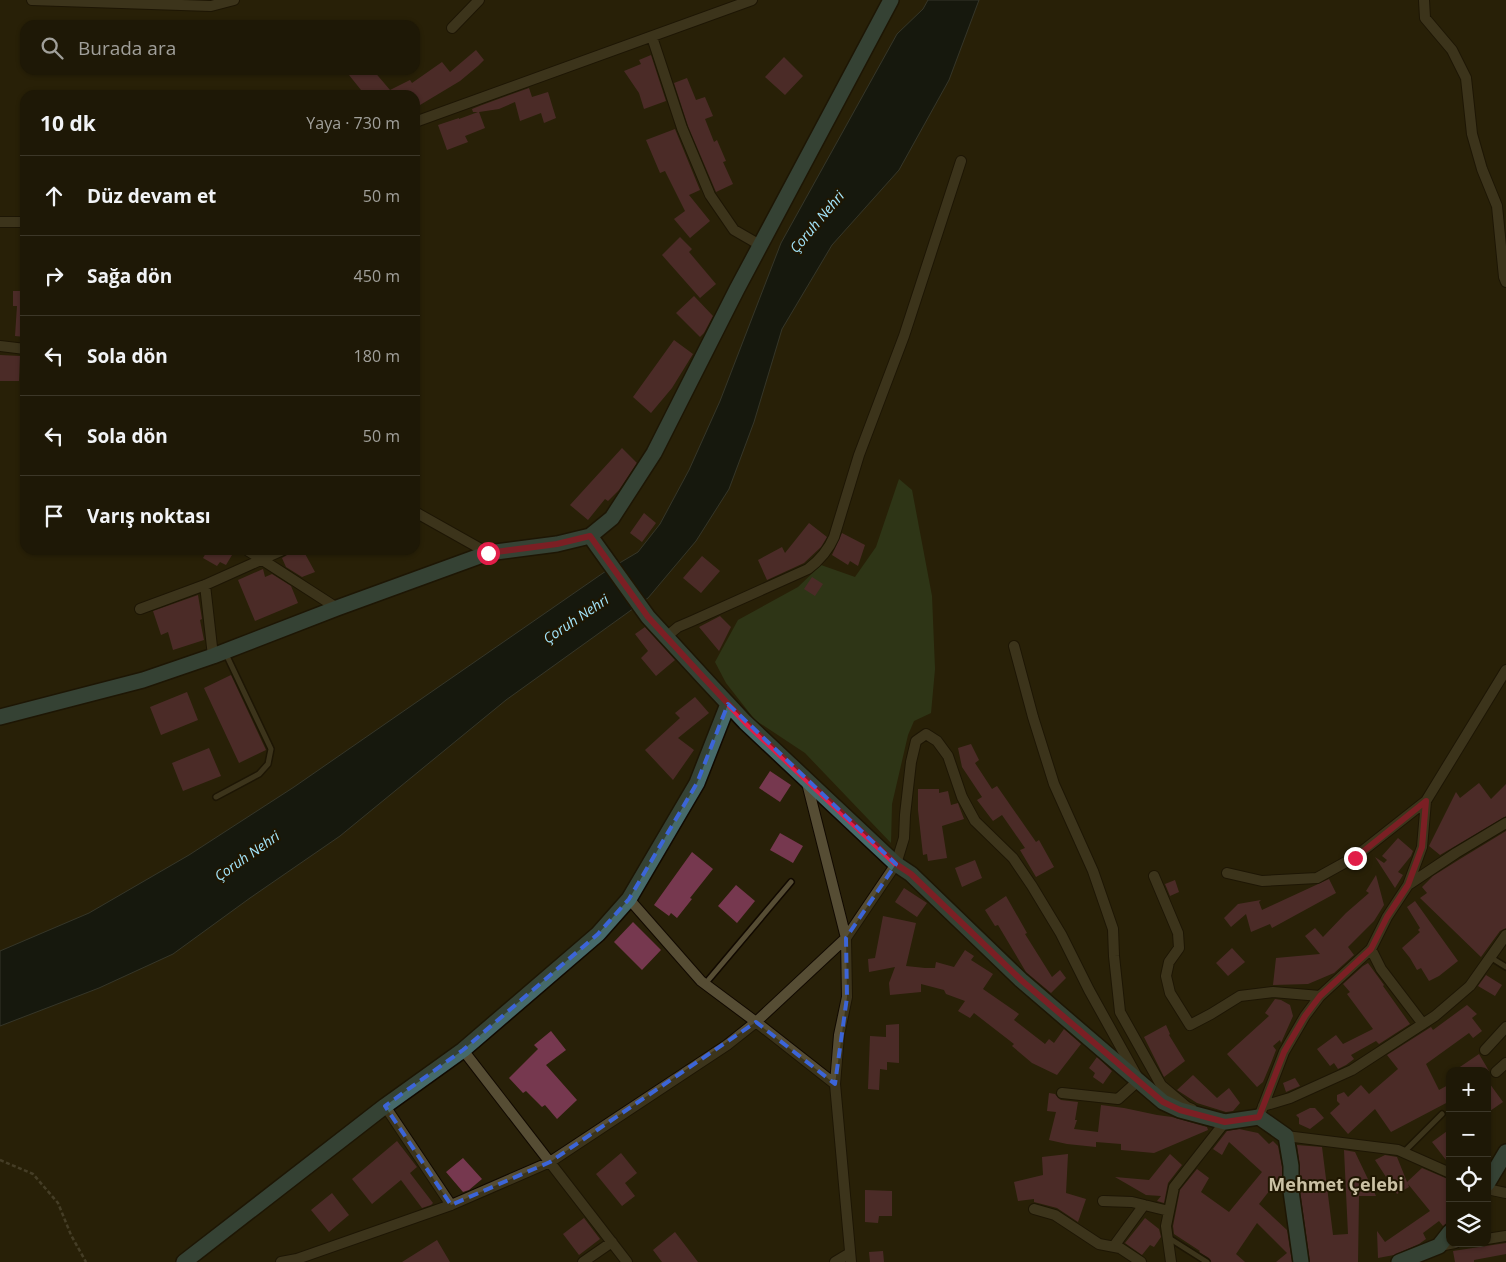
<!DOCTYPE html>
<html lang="tr">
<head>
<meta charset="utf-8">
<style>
	:root { --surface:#1e1806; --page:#2b2514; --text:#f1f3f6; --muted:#a1a09b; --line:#3c3728 }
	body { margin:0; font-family:"Open Sans",sans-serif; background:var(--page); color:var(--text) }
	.controls { position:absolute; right:15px; bottom:15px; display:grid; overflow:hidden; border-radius:10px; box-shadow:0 1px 4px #0004 }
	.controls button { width:45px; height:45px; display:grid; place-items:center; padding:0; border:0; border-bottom:1px solid var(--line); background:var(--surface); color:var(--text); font:25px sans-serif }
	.stop { position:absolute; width:15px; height:15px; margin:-11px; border:4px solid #e11d48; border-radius:50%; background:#fff }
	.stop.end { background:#e11d48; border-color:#fff; box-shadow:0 1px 5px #0008 }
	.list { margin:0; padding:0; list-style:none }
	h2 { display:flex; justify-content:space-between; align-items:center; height:65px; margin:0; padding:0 20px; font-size:21px }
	h2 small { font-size:16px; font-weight:400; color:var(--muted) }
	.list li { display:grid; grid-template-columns:32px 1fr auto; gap:15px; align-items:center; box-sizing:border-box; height:80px; padding:0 20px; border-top:1px solid var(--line) }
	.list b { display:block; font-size:19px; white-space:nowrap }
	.list em { font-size:16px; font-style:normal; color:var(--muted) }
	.icon { flex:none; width:28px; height:28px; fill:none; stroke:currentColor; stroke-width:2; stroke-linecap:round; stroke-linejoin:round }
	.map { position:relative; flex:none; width:1506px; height:1262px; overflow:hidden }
	.search { position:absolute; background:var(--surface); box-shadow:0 1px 4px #0004; left:20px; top:20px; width:400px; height:55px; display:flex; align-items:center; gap:12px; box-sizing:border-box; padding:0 18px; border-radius:15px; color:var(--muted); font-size:19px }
	.panel { position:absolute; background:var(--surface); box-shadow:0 1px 4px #0004; left:20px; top:90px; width:400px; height:465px; border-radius:15px }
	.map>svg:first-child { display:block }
	.green { fill:#354f29 }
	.water { fill:#000f16; stroke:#464f50 }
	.building { fill:#76384f }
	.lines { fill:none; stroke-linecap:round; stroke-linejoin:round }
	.lane-casing { stroke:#110900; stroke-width:8 }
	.street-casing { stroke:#110900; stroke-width:12 }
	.secondary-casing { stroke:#110900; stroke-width:18 }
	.path { stroke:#68614c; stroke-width:2.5; stroke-dasharray:4 2.5; stroke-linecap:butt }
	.lane { stroke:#564d34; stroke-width:5 }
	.street { stroke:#564d34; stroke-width:10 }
	.secondary { stroke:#466a6a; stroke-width:15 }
	.route { stroke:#e11d48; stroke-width:6 }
	.marked { fill:none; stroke:#3c65d8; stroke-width:4; stroke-dasharray:10 6; stroke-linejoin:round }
	.labels { text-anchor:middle; stroke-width:4; stroke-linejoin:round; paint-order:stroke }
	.water-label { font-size:14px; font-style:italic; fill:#a3e5fb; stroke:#1f1601 }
	.district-label { font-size:18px; font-weight:bold; fill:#cbc1a5; stroke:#1f1601 }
</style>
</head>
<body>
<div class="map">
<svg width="1506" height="1262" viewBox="0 0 1506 1262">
	<rect width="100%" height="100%" fill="#282008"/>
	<path class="green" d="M899 479 912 490 932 596 935 669 931 713 914 721 908 735 892 804 891 843 805 753 755 720 726 683 715 662 738 620 798 587 821 565 855 577 876 547Z"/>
	<path class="water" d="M928 0H979L949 80 899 170 832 245 782 329 754 422 729 489 696 541 648 598 506 700 340 836 250 898 173 954 99 988 0 1026V951L89 913 189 855 294 787 606 571 638 552 660 524 689 470 720 401 781 243 897 34 923 9Z"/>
	<path class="building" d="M476 50 484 60 478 66 460 81 415 108V95H365L349 75 355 70H373L390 90 410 80 412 83 442 62 450 72Z
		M651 55 666 101 644 109 639 93 624 71 641 64 639 60Z
		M784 57 803 76 785 95 765 77Z
		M687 78 696 100 705 97 713 116 705 119 714 142 717 140 726 161 723 162 733 184 716 192 688 126 674 83Z
		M529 88 532 97 548 92 556 118 544 123 541 113 520 121 515 102 499 109 479 112 485 128 465 136 468 142 447 150 438 125 459 118V119L478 112H473L472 109 482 105Z
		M675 129 700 190 689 195 710 221 690 238 674 219 685 211 665 171 660 173 646 140Z
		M680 237 692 249 689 252 716 284 700 298 662 255Z
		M13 291H25V337L15 336 17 306H13Z
		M694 296 713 316 704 333 700 337 676 313Z
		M674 340 693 354 672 388 651 413 633 397Z
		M0 355 20 356 19 381H0Z
		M622 448 637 463 619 490 608 501 605 499 588 520 570 505Z
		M644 513 656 523 642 542 630 533Z
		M809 523 827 537 821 547 804 563 767 580 758 560 782 547 785 553Z
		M842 533 865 545 858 566 850 561 848 565 832 555Z
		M200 550H235L226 565 220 562 217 566 203 558 206 553Z
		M296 550H303L315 572 302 577 286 567 282 558Z
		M702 556 720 571 701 593 683 578Z
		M263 569 265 577 272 574 291 586 298 603 255 621 238 580Z
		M812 577 823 584 815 596 804 589Z
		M198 595 202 619 200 620 204 640 173 650 168 632 161 635 153 611Z
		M720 616 731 627 719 651 699 627Z
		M645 627 675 660 656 676 641 658 648 651 635 634Z
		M231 675 266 750 239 763 204 688Z
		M187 692 198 720 161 735 150 707Z
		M695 697 709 713 678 738 694 750 673 780 645 750 680 718 675 713Z
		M971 744 979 760 975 763 992 789 997 786 1036 842 1039 840 1054 867 1036 877 1020 850 1025 848 1002 815 993 821 977 800 982 797 962 767 958 748Z
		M209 748 221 776 183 791 172 763Z
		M770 771 791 785 780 802 759 788Z
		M1479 783 1491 799 1506 784V816L1440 855 1429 846 1456 792 1460 798Z
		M918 789H939V793L948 791 951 805 958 803 959 806 964 819 942 826 947 858 928 861 927 854 923 855 918 810Z
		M1506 831V928L1500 931 1481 957 1420 898 1427 893 1422 887 1433 876 1460 859Z
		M780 833 803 846 793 863 770 850Z
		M1398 838 1413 851 1411 856 1398 872 1403 875 1395 888 1375 857 1384 863 1387 860 1382 856Z
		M692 852 713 869 690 898 692 899 677 918 671 913 669 916 654 905Z
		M975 860 982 878 962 887 955 868Z
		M1376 875 1384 905 1374 921 1348 947 1354 955 1334 973 1308 984 1273 985 1276 958 1320 954 1305 936 1315 928 1323 937 1346 913 1369 893 1366 891Z
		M1329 879 1336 893 1272 928 1270 924 1251 932 1246 914 1231 927 1224 918 1238 904 1261 900 1259 902 1262 910Z
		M1175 880 1179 892 1170 896 1165 884Z
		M736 885 755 901 737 923 718 906Z
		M904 888 927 903 917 917 895 902Z
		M1006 896 1027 933 1025 934 1052 977 1060 970 1066 978 1051 993 1026 972 998 925 995 926 985 910Z
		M1415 901 1458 961 1439 976 1429 981 1421 968 1417 970 1410 958 1402 948 1420 932 1418 930 1420 928 1407 907Z
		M883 916 916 923 906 966 925 968H935L936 962 954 967 965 950 974 956 971 960 993 974 983 989 1019 1014 1014 1020 1045 1044 1049 1039 1054 1043 1064 1029 1081 1044 1057 1075 1032 1063 1012 1046 1014 1044 974 1013 970 1018 958 1011 965 1001 946 994 944 990 921 984V992L890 995 889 983 895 967 869 972 868 959 875 958Z
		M633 922 661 950 642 970 614 942Z
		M1232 948 1245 962 1228 976 1216 963Z
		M1368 963 1384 985 1383 986 1410 1024 1379 1044 1376 1041 1351 1055 1354 1059 1346 1065 1338 1069 1334 1063 1330 1066 1317 1049 1336 1035 1343 1044 1373 1029 1347 994 1350 992 1343 984 1363 966Z
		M1486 975 1502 985 1495 996 1478 986Z
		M1275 999 1281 1000 1290 1005 1293 1016 1281 1043 1280 1040 1273 1046 1276 1050 1271 1063 1263 1082 1257 1087 1227 1054 1269 1016 1265 1013Z
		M1467 1005 1477 1014 1472 1018 1482 1031 1473 1038 1469 1033 1426 1064 1439 1090 1450 1084V1101L1391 1132 1375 1109 1348 1134 1330 1113 1340 1104 1337 1101V1095L1344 1092 1348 1097 1361 1085 1369 1094 1398 1069 1387 1055 1431 1027 1433 1030Z
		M899 1024V1063L887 1062V1070L880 1069 879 1090 868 1089 870 1036 886 1037V1025Z
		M1166 1025 1170 1034 1169 1035 1185 1061 1164 1077 1144 1037Z
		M551 1031 566 1050 546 1065 577 1100 557 1119 545 1105 542 1107 526 1091 523 1093 509 1078 538 1049 534 1045Z
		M1479 1054 1489 1071H1454Z
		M1097 1057 1112 1071 1103 1084 1093 1077 1095 1073 1089 1068Z
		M1193 1075 1217 1098 1229 1088 1240 1103 1233 1111 1226 1112 1197 1103 1177 1090Z
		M1295 1078 1300 1086 1286 1092 1283 1083Z
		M1487 1080 1503 1102 1487 1113Z
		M1049 1093 1055 1094 1058 1098 1061 1100 1078 1102 1075 1120H1077L1074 1129 1098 1132 1101 1105 1124 1108 1157 1115 1172 1117 1207 1127 1208 1130 1154 1153 1121 1150V1144L1096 1142V1147L1067 1144 1049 1140 1056 1112 1047 1111Z
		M1310 1108H1315L1324 1118 1310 1129 1299 1124V1118L1296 1115Z
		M1239 1129 1258 1133 1269 1144 1273 1141 1278 1146 1282 1167V1185L1281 1186 1277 1181 1259 1204 1287 1230 1292 1262H1276L1287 1253 1257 1223 1236 1254 1245 1262H1211L1209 1258 1199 1252 1200 1251 1174 1234 1173 1226 1180 1190 1197 1169 1209 1178 1201 1192 1229 1212 1262 1172 1229 1142 1222 1155 1213 1149 1227 1131Z
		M1450 1129V1165L1432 1142Z
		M397 1141 417 1167 410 1173 433 1203 431 1205 422 1208 401 1180 372 1204 352 1179Z
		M1297 1145 1322 1147 1333 1235 1348 1234 1344 1150 1355 1152 1376 1196H1359L1358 1262H1310L1300 1190V1166Z
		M621 1153 637 1173 625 1183 635 1196 622 1206 596 1174Z
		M1068 1154 1066 1193 1086 1199 1078 1222 1057 1208 1034 1202V1199L1018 1201 1014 1182 1043 1175 1042 1157Z
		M1170 1154 1182 1165 1168 1183 1164 1203 1157 1201 1161 1196 1146 1195 1115 1177 1149 1180Z
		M1385 1155 1397 1157 1407 1182 1422 1168 1450 1180V1220L1443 1226 1439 1221 1423 1233 1426 1239 1419 1244 1394 1255 1378 1258 1377 1231 1385 1242 1430 1211 1408 1184 1409 1187 1397 1194 1375 1160Z
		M463 1158 482 1179 469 1190 463 1192 446 1172Z
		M865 1190 892 1191V1216H879L878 1223 865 1222Z
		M332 1193 349 1215 329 1232 311 1210Z
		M584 1218 600 1239 579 1255 563 1234Z
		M1145 1218 1159 1229 1161 1237 1154 1247 1150 1245 1142 1255 1125 1243Z
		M675 1232 698 1262H662L653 1250Z
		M437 1240 450 1262H402Z
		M1506 1243V1254L1474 1260V1262H1455L1453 1251Z
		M883 1251 884 1262H870L869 1252Z"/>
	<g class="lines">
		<defs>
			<path id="lane" d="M216 797 259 774 268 764 271 749 225 652
				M1490 957 1506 967
				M705 984 791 882
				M1404 1152 1442 1114
				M1169 1238 1207 1262"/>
			<path id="street" d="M32 0 211 6 234 0
				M1424 0 1425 18 1452 50 1466 78 1472 134 1482 169 1497 206 1504 277 1506 282
				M452 28 479 0
				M652 37 682 128 710 195 734 230 760 245
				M415 122 752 0
				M0 222H25
				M0 346 25 349
				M415 512 488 553
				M247 550 337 608
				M205 585 213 656
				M140 609 205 585 283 550
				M666 637 678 627 692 621 808 569C820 560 828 551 834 537L859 455 904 336 961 161
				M1014 646 1033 717 1054 784 1093 871 1113 929 1114 956 1120 1012 1161 1085 1187 1107 1192 1109
				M1227 873 1262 881 1317 878 1355 857 1426 801 1506 670
				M1154 876 1178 933 1179 948 1169 962 1166 976 1170 993 1190 1025 1211 1014 1240 996 1273 992 1320 996
				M1408 885 1456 853 1506 823
				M629 899 701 981 756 1022 835 1084
				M1371 949 1381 969 1423 1024
				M463 1050 627 1262
				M1485 1050 1506 1027
				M1496 1072 1506 1063
				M385 1106 451 1205
				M1263 1106 1290 1098 1352 1070 1435 1016 1470 986 1506 935
				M1259 1117 1284 1052 1305 1016 1320 996 1371 949 1387 917 1408 885 1422 847 1426 801
				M1286 1136 1398 1150 1450 1173
				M1487 1189 1506 1193
				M1103 1201 1132 1202 1169 1211
				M1034 1209 1055 1215 1099 1244 1120 1248 1141 1262
				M1487 1239 1506 1236
				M1114 1246 1144 1205
				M1439 1246 1455 1243
				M281 1262 297 1259 451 1205 550 1162 727 1045 756 1022 846 938 806 779
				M583 1262 612 1242
				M835 1262 850 1253
				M851 1262 835 1084 839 1035 847 997 846 938 896 864 904 838 905 815 911 762 916 741 926 734 937 741 948 756 962 797 975 821 1013 858 1032 886 1061 934 1089 990 1139 1080 1118 1099 1062 1093
				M1171 1262 1166 1226 1174 1187 1225 1122 1222 1121"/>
			<path id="secondary" d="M590 536 648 617 704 678 745 722 896 864 911 874 1021 980 1163 1102 1180 1110 1225 1122 1259 1117 1286 1136 1291 1166V1191L1301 1262
				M0 717 143 680 213 656 337 608 488 553 557 544 590 536 612 518 654 453 737 289 891 0
				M1487 1184 1506 1152
				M184 1262 385 1106 463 1050 598 934 629 899 697 783 728 704
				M1399 1262 1439 1246 1450 1232"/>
		</defs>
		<use href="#lane" class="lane-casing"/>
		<use href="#street" class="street-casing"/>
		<use href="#secondary" class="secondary-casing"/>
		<path class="path" d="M0 1160 33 1174 58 1203 71 1235 86 1262"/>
		<use href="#lane" class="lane"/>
		<use href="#street" class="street"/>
		<use href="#secondary" class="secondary"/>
	</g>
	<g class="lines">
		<path class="route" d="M488 553 557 544 590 536 648 617 704 678 745 722 896 864 911 874 1021 980 1163 1102 1180 1110 1225 1122 1259 1117 1284 1052 1305 1016 1320 996 1371 949 1387 917 1408 885 1422 847 1426 801 1355 858"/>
	</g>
	<path d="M0 0H1506V1262H0ZM728 704 896 864 846 938 847 997 835 1084 756 1022 550 1162 451 1205 385 1106 463 1050 598 934 629 899 697 783Z" fill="#282008" fill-opacity=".55" fill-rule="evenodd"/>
	<path class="marked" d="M728 704 896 864 846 938 847 997 835 1084 756 1022 550 1162 451 1205 385 1106 463 1050 598 934 629 899 697 783Z"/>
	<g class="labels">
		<g class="water-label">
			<text transform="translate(817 222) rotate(-50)" y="5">Çoruh Nehri</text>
			<text transform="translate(576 619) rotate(-34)" y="5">Çoruh Nehri</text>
			<text transform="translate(247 856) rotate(-35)" y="5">Çoruh Nehri</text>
		</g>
		<g class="district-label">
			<text x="1336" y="1191">Mehmet Çelebi</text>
		</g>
	</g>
</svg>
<div class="controls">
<button>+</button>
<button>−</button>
<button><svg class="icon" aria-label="locate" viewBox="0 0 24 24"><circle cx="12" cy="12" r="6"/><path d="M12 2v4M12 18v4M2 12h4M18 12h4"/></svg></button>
<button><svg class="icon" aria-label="layers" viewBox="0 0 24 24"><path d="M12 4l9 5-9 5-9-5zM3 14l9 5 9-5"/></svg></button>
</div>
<div class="stop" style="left:488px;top:553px"></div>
<div class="stop end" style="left:1355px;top:858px"></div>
<div class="search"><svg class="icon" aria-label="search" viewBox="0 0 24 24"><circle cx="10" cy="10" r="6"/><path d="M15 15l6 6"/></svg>Burada ara</div>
<section class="panel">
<h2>10 dk<small>Yaya · 730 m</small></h2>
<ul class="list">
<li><svg class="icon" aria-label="ahead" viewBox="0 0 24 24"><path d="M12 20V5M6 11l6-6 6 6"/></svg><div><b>Düz devam et</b></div><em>50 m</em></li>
<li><svg class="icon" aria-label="right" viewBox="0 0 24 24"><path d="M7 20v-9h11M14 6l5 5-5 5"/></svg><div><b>Sağa dön</b></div><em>450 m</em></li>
<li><svg class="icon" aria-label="left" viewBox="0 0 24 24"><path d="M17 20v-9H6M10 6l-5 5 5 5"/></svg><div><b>Sola dön</b></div><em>180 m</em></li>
<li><svg class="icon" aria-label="left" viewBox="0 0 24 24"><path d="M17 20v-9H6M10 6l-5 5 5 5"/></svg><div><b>Sola dön</b></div><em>50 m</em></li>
<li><svg class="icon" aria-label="arrive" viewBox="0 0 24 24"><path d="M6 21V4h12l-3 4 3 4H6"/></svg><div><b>Varış noktası</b></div></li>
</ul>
</section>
</div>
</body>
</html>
